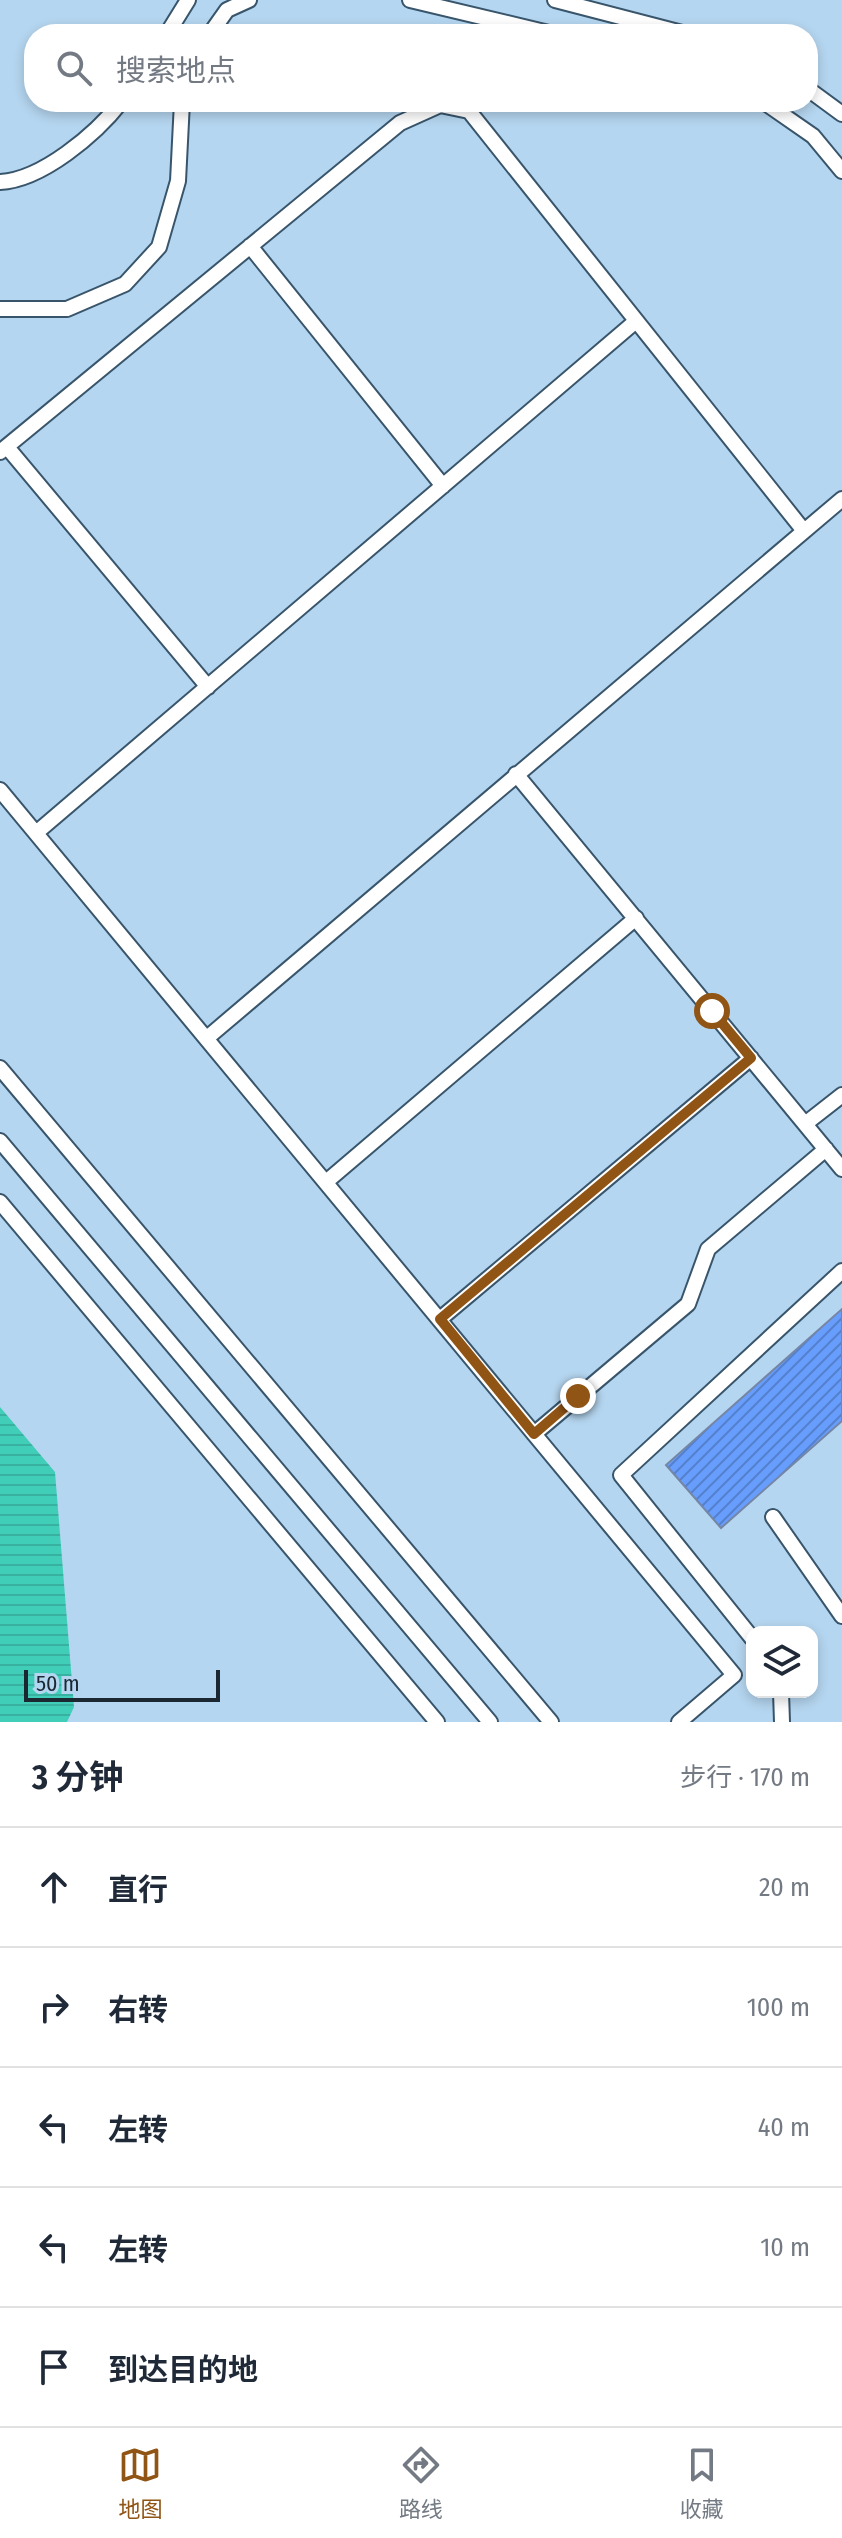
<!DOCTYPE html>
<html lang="zh">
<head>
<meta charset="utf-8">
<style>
	:root { --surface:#fff; --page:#f2f2f3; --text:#1f2937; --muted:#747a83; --line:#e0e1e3; --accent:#905415 }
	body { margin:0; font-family:"Fira Sans Condensed","Noto Sans SC",sans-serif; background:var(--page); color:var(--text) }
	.controls { position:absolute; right:24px; bottom:24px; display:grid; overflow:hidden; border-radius:16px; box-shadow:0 4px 12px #0003 }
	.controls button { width:72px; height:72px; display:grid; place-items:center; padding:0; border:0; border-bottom:2px solid var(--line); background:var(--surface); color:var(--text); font:40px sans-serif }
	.scale { position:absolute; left:24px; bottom:20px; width:196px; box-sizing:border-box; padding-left:8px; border:4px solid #1b2832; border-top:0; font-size:22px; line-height:28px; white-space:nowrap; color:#1b2832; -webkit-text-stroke:6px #b5d6f0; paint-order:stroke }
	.stop { position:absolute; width:24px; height:24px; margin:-18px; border:6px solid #905415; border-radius:50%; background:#fff }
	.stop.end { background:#905415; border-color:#fff; box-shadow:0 2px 8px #0008 }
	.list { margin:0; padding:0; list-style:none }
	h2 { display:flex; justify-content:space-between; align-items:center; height:104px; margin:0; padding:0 32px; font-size:34px }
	h2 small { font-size:26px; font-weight:400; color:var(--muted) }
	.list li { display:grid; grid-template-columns:52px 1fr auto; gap:24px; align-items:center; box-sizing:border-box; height:120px; padding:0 32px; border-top:2px solid var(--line) }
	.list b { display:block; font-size:30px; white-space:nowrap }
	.list em { font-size:26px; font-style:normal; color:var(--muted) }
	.icon { flex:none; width:44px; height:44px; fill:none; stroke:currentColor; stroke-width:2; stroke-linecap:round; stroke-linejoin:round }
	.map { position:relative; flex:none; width:842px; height:1722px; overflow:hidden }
	.search { position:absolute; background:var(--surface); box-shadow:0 4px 12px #0003; left:24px; right:24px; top:24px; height:88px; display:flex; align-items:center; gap:20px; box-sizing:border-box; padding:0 28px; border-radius:32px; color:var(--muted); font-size:30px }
	.sheet { height:704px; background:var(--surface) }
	nav { display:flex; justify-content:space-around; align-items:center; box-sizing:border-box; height:112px; border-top:2px solid var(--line); background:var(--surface); font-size:22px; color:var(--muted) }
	nav a { display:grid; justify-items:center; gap:4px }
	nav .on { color:var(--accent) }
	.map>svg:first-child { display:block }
	.water { fill:url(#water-rules) }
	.building { fill:url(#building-hatch); stroke:#7586a5; stroke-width:2 }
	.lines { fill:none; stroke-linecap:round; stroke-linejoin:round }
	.lane-casing { stroke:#38556b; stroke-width:18 }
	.lane { stroke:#fff; stroke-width:14 }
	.route { stroke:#905415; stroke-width:10 }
</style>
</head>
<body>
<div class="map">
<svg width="842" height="1722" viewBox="0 0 842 1722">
	<defs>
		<pattern id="water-rules" width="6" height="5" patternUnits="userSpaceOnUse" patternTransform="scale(2)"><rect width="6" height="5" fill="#41ceb9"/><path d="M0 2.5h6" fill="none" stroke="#38b1a0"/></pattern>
		<pattern id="building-hatch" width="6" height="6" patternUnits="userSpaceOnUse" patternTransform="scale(2)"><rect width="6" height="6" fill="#679dfc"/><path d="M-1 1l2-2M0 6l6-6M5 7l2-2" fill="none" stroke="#5480cd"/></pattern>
	</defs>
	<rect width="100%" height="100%" fill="#b5d6f0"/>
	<path class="water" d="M0 1407 55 1472 74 1707 67 1722H0Z"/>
	<path class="building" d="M842 1309V1421L721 1528 666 1465Z"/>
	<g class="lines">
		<defs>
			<path id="lane" d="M410 0 553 34
				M555 0 686 34
				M167 34 188 0
				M210 34 227 10 249 0
				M808 89 842 114
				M764 102 813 136 842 171
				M0 182C42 180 96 134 121 102
				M250 246 443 486
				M0 309H67L125 284 159 247 178 181 182 102
				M7 447 208 687
				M0 452 400 123 440 105 469 111 804 531
				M516 774 842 1169
				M0 790 734 1675 679 1722
				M36 833 636 321
				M207 1038 842 499
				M0 1068 551 1722
				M805 1124 842 1095
				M0 1141 490 1722
				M326 1182 636 918
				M0 1202 437 1722
				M440 1319 751 1058
				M534 1434 688 1304 708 1249 826 1149
				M773 1517 842 1616
				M752 1638 621 1475 842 1271
				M781 1692 782 1722"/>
		</defs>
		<use href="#lane" class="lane-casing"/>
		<use href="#lane" class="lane"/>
	</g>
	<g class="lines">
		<path class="route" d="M578 1396 534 1434 440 1319 751 1058 712 1011"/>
	</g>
</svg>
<div class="controls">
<button><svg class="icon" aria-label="layers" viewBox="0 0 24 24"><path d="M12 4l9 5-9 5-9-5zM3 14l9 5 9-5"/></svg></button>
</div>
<div class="scale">50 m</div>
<div class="stop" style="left:712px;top:1011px"></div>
<div class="stop end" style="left:578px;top:1396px"></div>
<div class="search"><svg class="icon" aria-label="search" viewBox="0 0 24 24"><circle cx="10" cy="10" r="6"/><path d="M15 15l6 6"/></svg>搜索地点</div>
</div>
<section class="sheet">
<h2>3 分钟<small>步行 · 170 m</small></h2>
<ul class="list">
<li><svg class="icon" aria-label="ahead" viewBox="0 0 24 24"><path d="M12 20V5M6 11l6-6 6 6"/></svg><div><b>直行</b></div><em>20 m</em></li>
<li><svg class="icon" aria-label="right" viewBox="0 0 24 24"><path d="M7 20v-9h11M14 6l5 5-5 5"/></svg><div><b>右转</b></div><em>100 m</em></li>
<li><svg class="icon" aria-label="left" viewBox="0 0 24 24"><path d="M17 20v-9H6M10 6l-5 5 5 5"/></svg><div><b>左转</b></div><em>40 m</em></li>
<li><svg class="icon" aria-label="left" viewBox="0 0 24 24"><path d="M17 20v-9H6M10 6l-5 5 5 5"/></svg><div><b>左转</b></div><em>10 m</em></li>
<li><svg class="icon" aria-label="arrive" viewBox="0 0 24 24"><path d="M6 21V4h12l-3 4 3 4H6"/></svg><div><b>到达目的地</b></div></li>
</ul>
</section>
<nav>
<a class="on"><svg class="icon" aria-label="map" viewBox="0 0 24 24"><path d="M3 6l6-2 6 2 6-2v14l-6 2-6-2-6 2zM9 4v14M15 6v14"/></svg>地图</a>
<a><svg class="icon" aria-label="directions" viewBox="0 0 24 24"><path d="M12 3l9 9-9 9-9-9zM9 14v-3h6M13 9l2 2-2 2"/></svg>路线</a>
<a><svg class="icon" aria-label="saved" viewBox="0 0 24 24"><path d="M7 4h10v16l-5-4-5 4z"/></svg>收藏</a>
</nav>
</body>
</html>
